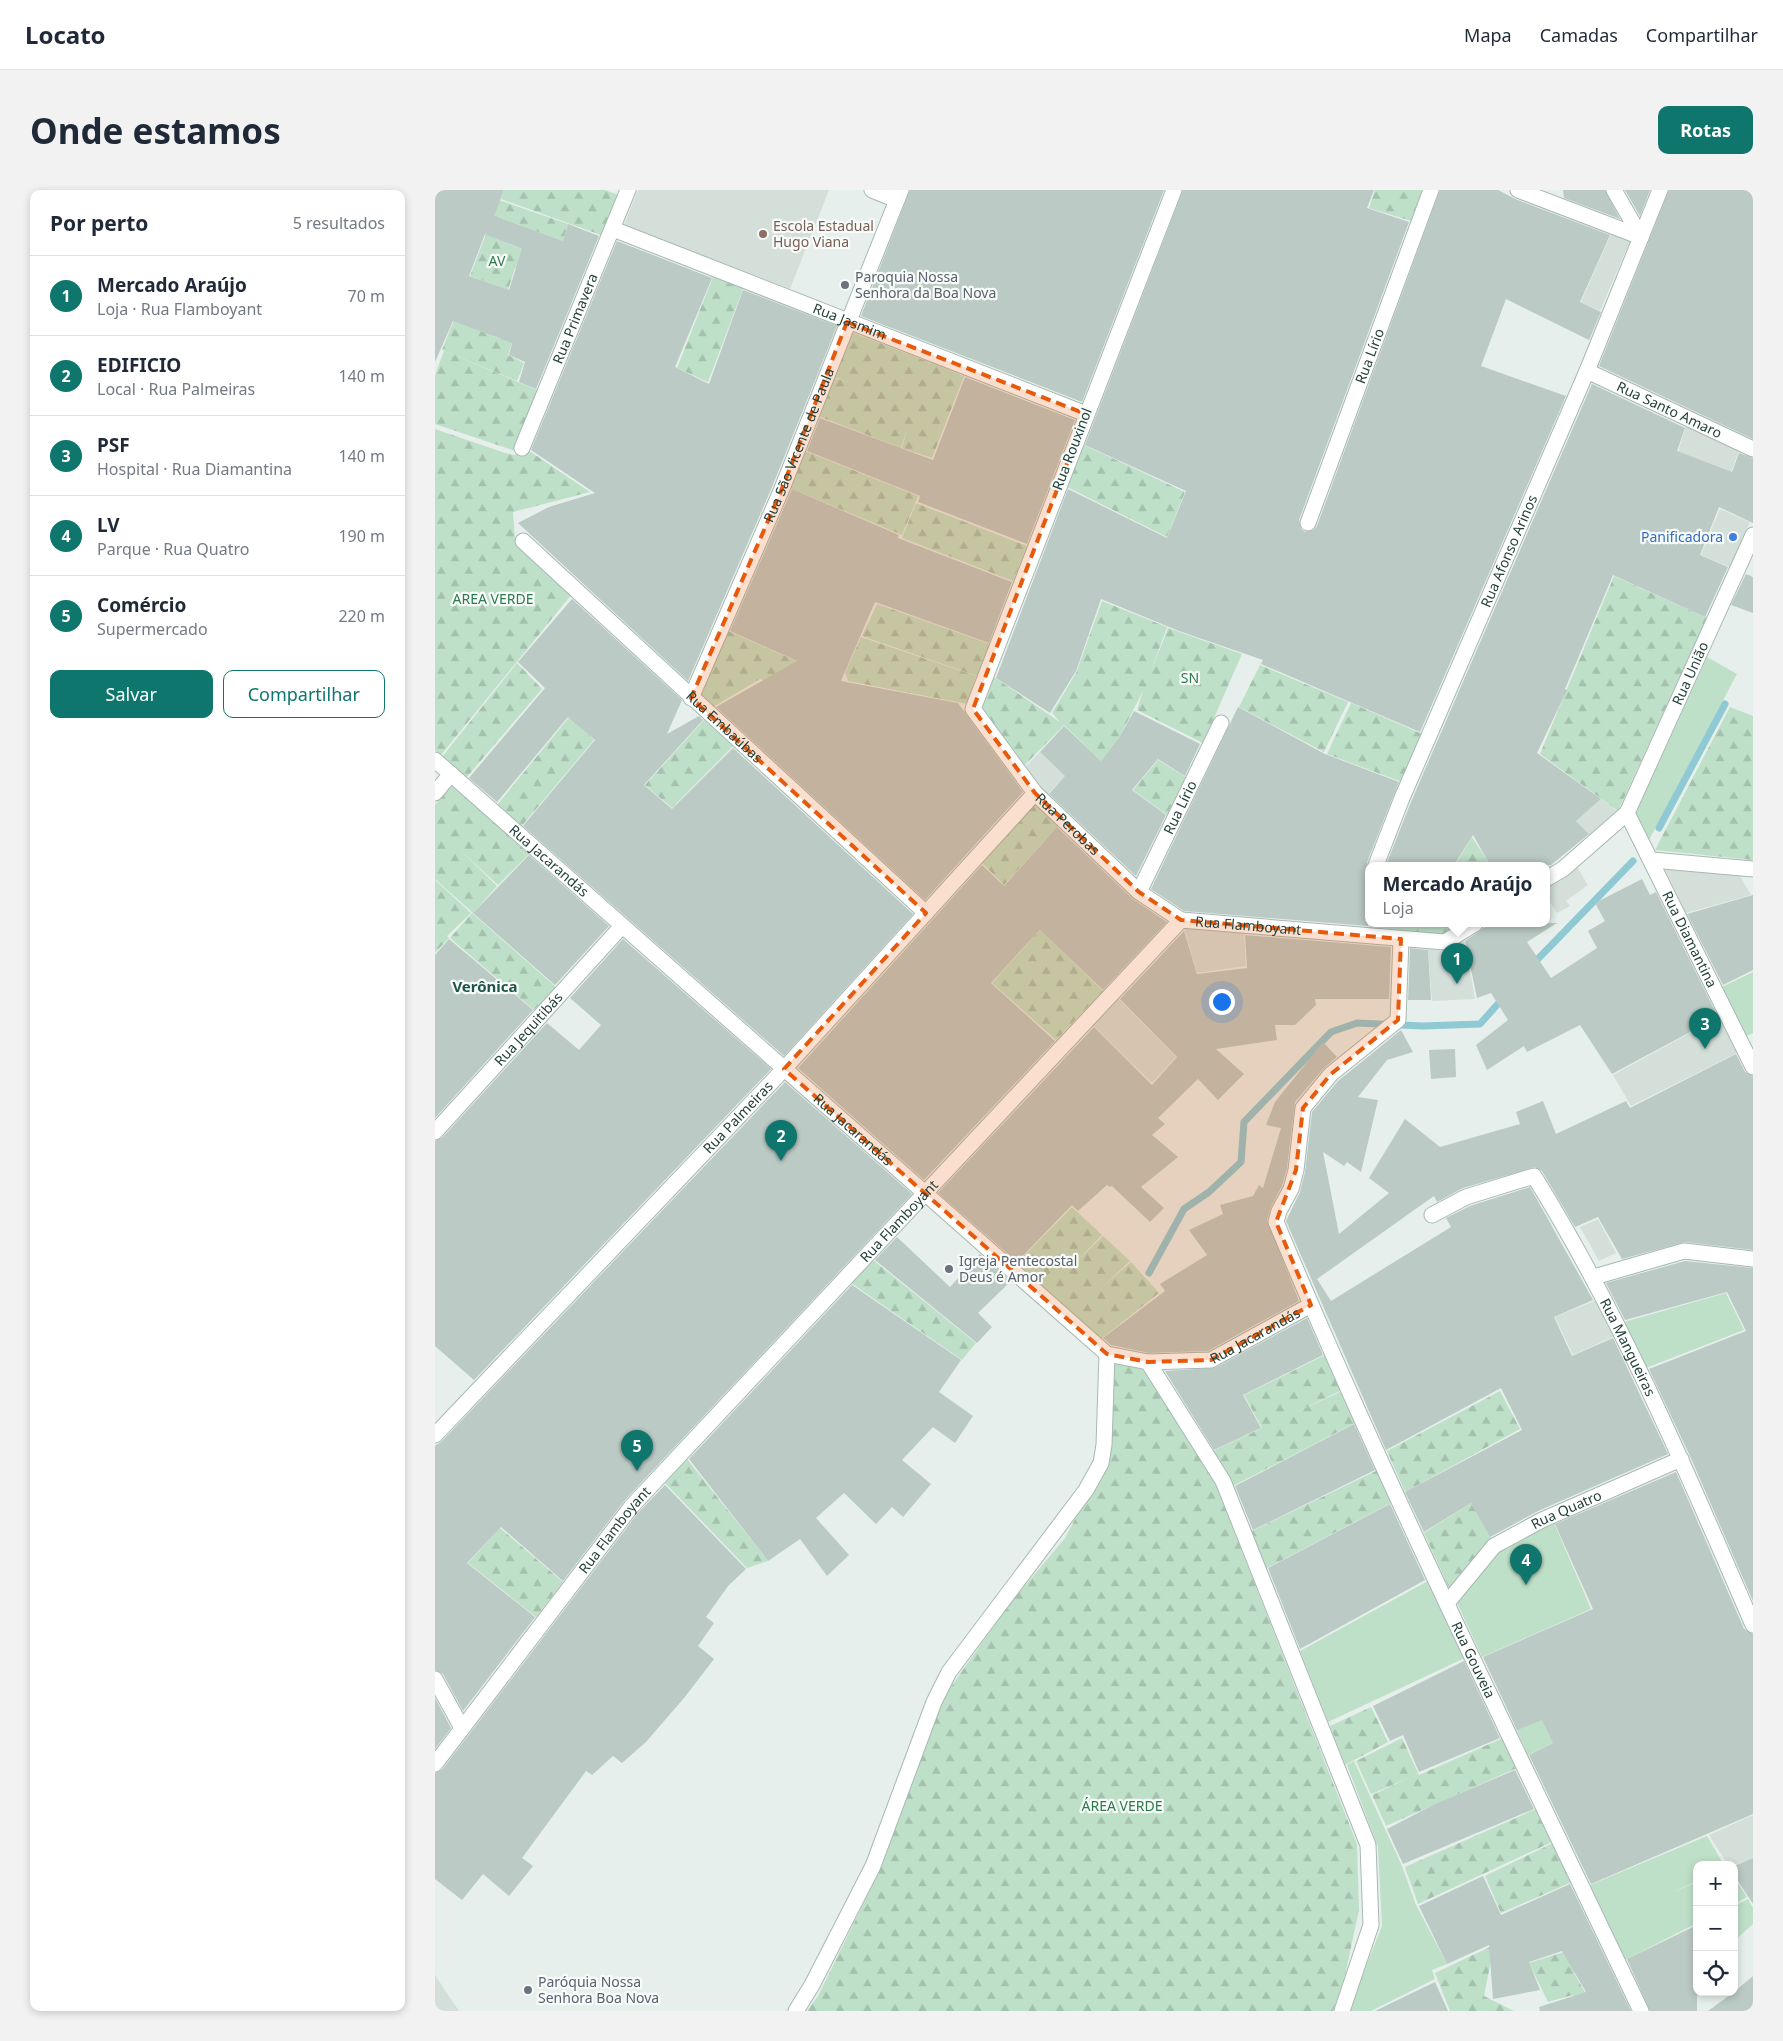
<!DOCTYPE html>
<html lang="pt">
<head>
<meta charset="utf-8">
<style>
	:root { --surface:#fff; --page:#f2f2f3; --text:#1f2937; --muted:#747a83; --line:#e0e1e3; --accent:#0f766e }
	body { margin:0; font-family:"Noto Sans",sans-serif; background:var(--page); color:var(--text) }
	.controls { position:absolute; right:15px; bottom:15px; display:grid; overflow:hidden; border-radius:10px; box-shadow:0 2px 8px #0003 }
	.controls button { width:45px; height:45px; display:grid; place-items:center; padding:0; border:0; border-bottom:1px solid var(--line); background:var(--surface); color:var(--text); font:25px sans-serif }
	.you { position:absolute; left:786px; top:811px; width:18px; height:18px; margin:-12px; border:4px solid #fff; border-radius:50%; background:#1a73e8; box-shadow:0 0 0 8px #1a73e833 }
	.badge { display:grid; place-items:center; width:32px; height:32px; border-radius:50%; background:var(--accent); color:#fff; font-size:16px; font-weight:700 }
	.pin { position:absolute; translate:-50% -41px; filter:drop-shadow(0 1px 2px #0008) }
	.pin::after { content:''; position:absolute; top:26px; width:18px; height:15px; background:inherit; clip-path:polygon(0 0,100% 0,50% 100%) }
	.popup { position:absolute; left:930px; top:672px; width:185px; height:65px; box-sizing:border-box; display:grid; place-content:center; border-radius:10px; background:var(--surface); filter:drop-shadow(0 1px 4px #0005); font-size:16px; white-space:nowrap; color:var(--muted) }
	.popup b { font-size:19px; color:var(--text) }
	.popup::after { content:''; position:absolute; left:50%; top:100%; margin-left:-10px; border:10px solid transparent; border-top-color:var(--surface) }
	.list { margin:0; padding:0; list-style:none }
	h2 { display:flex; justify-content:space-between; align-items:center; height:65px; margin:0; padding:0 20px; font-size:21px }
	h2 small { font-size:16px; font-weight:400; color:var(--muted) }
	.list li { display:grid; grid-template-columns:32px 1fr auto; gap:15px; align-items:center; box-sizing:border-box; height:80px; padding:0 20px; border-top:1px solid var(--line) }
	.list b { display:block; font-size:19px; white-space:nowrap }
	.list p { margin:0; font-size:16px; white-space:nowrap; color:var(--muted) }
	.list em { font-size:16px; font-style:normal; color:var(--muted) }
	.actions { display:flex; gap:10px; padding:15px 20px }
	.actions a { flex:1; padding:11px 0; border:1px solid var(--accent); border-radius:10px; text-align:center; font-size:18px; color:var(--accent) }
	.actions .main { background:var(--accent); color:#fff }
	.icon { flex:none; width:28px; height:28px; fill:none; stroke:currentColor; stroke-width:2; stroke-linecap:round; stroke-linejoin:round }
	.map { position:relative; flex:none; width:1318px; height:1821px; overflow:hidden; border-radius:10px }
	header { display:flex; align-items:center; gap:30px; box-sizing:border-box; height:70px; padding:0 25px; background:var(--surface); border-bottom:1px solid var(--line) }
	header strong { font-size:24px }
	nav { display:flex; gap:28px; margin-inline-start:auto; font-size:18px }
	.intro { display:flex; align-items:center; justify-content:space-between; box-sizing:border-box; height:120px; padding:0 30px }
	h1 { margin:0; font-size:35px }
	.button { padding:12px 22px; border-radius:10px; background:var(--accent); color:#fff; font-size:18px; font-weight:700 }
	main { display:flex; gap:30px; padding:0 30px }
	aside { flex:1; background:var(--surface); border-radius:10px; box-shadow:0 2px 8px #0003 }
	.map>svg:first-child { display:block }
	.built { fill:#d4dfda }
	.forest { fill:url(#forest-firs) }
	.park { fill:#bfe0c8 }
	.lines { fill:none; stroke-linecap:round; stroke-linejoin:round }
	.stream { stroke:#8ec9d4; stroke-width:7 }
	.building { fill:#bbcac4; fill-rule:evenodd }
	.street-casing { stroke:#a8b8b2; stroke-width:17 }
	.street { stroke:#fff; stroke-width:15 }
	.marked { fill:#e8590c; fill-opacity:0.2; stroke:#e8590c; stroke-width:4; stroke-dasharray:10 6; stroke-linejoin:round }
	.education-dot { fill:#8d6e63; stroke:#f7fbf9; stroke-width:2 }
	.worship-dot { fill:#6b7280; stroke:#f7fbf9; stroke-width:2 }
	.shop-dot { fill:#3f7fe0; stroke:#f7fbf9; stroke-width:2 }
	.labels { text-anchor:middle; stroke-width:4.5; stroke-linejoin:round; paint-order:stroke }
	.education-label { font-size:14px; fill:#785e54; stroke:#f7fbf9; text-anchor:start }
	.park-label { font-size:14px; fill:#2d7a4b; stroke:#f7fbf9 }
	.worship-label { font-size:14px; fill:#5b616d; stroke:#f7fbf9; text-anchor:start }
	.street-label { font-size:14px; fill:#24423a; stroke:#f7fbf9 }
	.shop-label { font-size:14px; fill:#366cbe; stroke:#f7fbf9; text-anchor:end }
	.neighbourhood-label { font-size:15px; font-weight:bold; fill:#1f5548; stroke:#f7fbf9 }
</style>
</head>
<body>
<header>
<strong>Locato</strong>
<nav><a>Mapa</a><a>Camadas</a><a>Compartilhar</a></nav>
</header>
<div class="intro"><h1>Onde estamos</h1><a class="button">Rotas</a></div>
<main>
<aside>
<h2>Por perto<small>5 resultados</small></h2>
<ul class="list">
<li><span class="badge">1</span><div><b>Mercado Araújo</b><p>Loja · Rua Flamboyant</p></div><em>70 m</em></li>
<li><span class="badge">2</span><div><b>EDIFICIO</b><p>Local · Rua Palmeiras</p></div><em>140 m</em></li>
<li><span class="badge">3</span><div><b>PSF</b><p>Hospital · Rua Diamantina</p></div><em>140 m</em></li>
<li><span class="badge">4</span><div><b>LV</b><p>Parque · Rua Quatro</p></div><em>190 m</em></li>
<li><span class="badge">5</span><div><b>Comércio</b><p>Supermercado</p></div><em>220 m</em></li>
</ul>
<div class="actions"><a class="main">Salvar</a><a>Compartilhar</a></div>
</aside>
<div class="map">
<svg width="1318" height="1821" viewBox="0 0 1318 1821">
	<defs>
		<pattern id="forest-firs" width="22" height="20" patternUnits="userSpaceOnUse" patternTransform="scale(1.25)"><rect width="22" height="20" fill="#bfe0c8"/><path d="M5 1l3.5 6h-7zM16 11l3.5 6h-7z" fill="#a4c1ad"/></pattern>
	</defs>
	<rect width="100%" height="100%" fill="#e6efeb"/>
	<path class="built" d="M203 0H394L355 99 189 35Z
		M1176 44 1195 51 1165 121 1146 112Z
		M1251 236 1304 261 1296 282 1243 262Z
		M1285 319 1315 332 1295 377 1266 365Z
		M605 562 630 586 612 605 590 577Z
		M1166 609 1182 621 1155 645 1141 631Z
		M1142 677 1153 695 1131 711 1135 716 1122 723 1111 706V698Z
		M1230 679 1305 686 1316 705 1251 723Z
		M749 738 809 743 811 776 762 783Z
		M1029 749 1040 809 997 811 993 759 1010 761Z
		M683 808 741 867 717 893 658 835Z
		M1284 827 1302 863 1196 916 1178 885Z
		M1163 1029 1181 1063 1164 1071 1145 1037Z
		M1162 1110 1180 1146 1138 1165 1120 1127Z
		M1318 1625V1668L1299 1675H1293L1274 1645Z
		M0 1785 24 1821H0Z"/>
	<path class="forest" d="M69 0H170L183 5 166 45 66 9Z
		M940 0H988L976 31 934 18Z
		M64 10 133 34 128 51 67 29 60 48 91 61 85 80 80 78 73 100 35 86Z
		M278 87 308 99 273 192 242 178Z
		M19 130 65 149 69 139 80 143 73 165 89 173 82 191 7 160Z
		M416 142 494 172 493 176 495 172 529 186 497 268 467 258 473 236 466 258 383 226 399 188 413 192 399 187Z
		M9 161 107 202 83 262 0 234V185Z
		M0 239 70 263 79 265 93 260 155 302 78 322 80 350 137 404 6 565 0 560Z
		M649 255 750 302 732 347 632 297Z
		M370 261 483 306 467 345 355 298Z
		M481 313 592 356 578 391 467 348Z
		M1179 386 1272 428 1183 621 1105 564Z
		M667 411 732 437 715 484 733 438 807 464 768 553 702 520 708 501 685 546 666 571 629 535 589 576 547 518 559 487 625 532 617 523 641 483Z
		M442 414 555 454 542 486 427 446Z
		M293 441 409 492 401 514 325 489 278 517 265 506Z
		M426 447 541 486 532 514 413 491 410 483Z
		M82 473 107 499 31 588 7 567Z
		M825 475 913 512 889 562 804 517Z
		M916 513 987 544 967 592 892 564Z
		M1295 517 1318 526V670L1220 660Z
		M135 526 159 550 86 637 62 615Z
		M269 530 298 556 237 618 210 595Z
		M723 570 751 587 732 625 698 600Z
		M17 596 94 664 63 695 26 661 62 696 38 723 0 689V615Z
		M600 614 623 636 569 695 547 673Z
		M1037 647 1055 675H1020Z
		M0 690 36 723 12 746 14 748 0 763Z
		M37 723 121 797 99 820 15 748Z
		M936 733H1026L1007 744 936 737Z
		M605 740 668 801 621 850 557 793Z
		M637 1017 667 1045 636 1077 668 1046 695 1071 667 1097 696 1072 724 1103 666 1149 581 1074Z
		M438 1070 541 1153 527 1170 416 1093Z
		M890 1165 907 1200 853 1226 907 1201 922 1232 798 1296 778 1261 827 1238 809 1205Z
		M677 1170 712 1181 775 1280 922 1654 924 1720 909 1790 898 1821H372L383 1806 447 1676 508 1508 573 1416 630 1348 671 1271Z
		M1065 1201 1085 1239 970 1302 952 1261Z
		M252 1269 333 1371 312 1378 230 1293Z
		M943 1280 958 1312 830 1379 817 1341Z
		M1036 1313 1056 1348 1014 1398 989 1343Z
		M65 1338 128 1392 101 1427 33 1373Z
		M936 1517 953 1552 910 1575 895 1536Z
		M967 1548 984 1585 1068 1548 1082 1578 951 1636 937 1605 974 1588 936 1604 921 1571Z
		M1101 1619 1117 1652 983 1714 970 1677Z
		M1118 1653 1137 1692 1066 1723 1050 1686Z
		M1059 1755 1049 1806 1079 1821H1015L1000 1783Z
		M1135 1760 1145 1780 1139 1783 1159 1818 1147 1821 1138 1805 1113 1812 1094 1773Z"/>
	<path class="park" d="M1272 467 1302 484 1214 650 1201 623Z
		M1318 782V843L1311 846 1287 797Z
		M1291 1103 1309 1140 1211 1178 1189 1132Z
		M1119 1333 1156 1419 1047 1467 1022 1413 1063 1362Z
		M993 1391 1030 1468 893 1532 865 1461Z
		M1192 1482 1207 1510 1093 1565 1080 1536Z
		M919 1571 967 1676 981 1715 1012 1774 997 1780 1000 1789 936 1821H913L947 1736 943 1657 912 1575Z
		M1272 1646 1289 1675H1262V1691L1236 1703 1262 1692V1733L1190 1770 1155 1695Z
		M1299 1687 1312 1707 1299 1714Z
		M1313 1709 1318 1718V1734L1299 1751V1716Z"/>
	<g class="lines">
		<path class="stream" d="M1224 638 1290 514
			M1098 774 1198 671
			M714 1083 749 1019 774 1002 806 972 809 932 896 842 922 833 988 836 1045 834 1069 807"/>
	</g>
	<path class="building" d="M0 0H69L59 26 128 51 133 34 164 46 101 199 84 192 90 172 74 165 77 153 18 131 0 172ZM50 44 87 59 74 100 34 86Z
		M475 0H729L647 212 426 126Z
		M748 0H939L932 18 974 32 864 330 866 339 870 342 879 340 882 336 1005 0H1063L1080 9 1175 45 1145 112 1166 122 1154 150 1071 109 1046 176 1131 206 985 542 826 474 828 470 744 441 666 409 641 481 615 523 561 488 633 299 732 348 751 301 650 255Z
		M1128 0H1170L1185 29 1129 8Z
		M1190 0H1215L1205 26Z
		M1234 0H1318V249L1164 176Z
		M182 51 277 88 240 177 274 194 308 100 402 136 337 297 253 491 83 333 114 317 160 303 96 260Z
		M530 187 640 230 592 354 483 312 485 306 372 261 385 228 498 270Z
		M1157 194 1250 238 1242 261 1297 282 1304 263 1318 268V333L1284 317 1265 365 1293 377 1270 427 1178 385 1130 499 1132 500 1102 563 1166 609 1141 631 1154 644 1116 675H1055L1038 645 1019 675H951L976 612Z
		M357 299 464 345 463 348 577 392 554 453 440 412 406 491 523 513 588 602 490 710 281 517 362 471 295 441Z
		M1311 384 1318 387V423L1296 415Z
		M137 409 247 510 232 544 264 526 268 530 209 595 237 619 298 558 478 724 349 866 88 636 160 550 133 527 62 612 34 588 110 498 83 472Z
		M803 517 890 564 964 592 932 672 933 736 749 721 716 699Z
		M699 521 765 554 750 586 723 569 697 600 731 625 701 686 614 604 630 586 605 562 629 536 666 571 685 546Z
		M622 637 698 709 732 732 668 800 605 740 587 759 556 793 620 851 489 990 363 878 547 675 569 696Z
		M94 665 174 736 120 795 38 723Z
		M1207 689 1215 705 1221 702 1283 827 1177 884 1145 835 1092 862 1089 856 1052 880 1041 855 1073 830 1056 803 1042 808 1030 751 1056 733H1122L1092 752 1116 788 1162 758 1153 741 1170 731 1160 713Z
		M1318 705V780L1288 795 1252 724Z
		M749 741 762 784 812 778 810 745 956 757 954 809H880L881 815 860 835H840L842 850 781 859 809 884 783 910 763 889 723 928 730 934 717 945 743 967 706 997 729 1018 715 1032 677 996 675 997 672 995 643 1021 637 1015 582 1072 503 1003 659 837 717 895 742 867 685 809Z
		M14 749 98 820 0 928V765Z
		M188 749 336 879 39 1190 0 1156V951L7 948 112 833 144 860 166 835 135 808Z
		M975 758 993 760 996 810H973Z
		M966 840 978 862 952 870 923 907 943 910 926 982 912 972 909 976 888 962 904 1044 954 1003 934 988 970 929 1005 957 1085 934 1081 922 1108 911 1121 944 1191 911 1195 918 1301 864 1310 882 1318 886V1060L1250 1052 1187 1069 1163 1027 1140 1037 1107 981 1100 977 1028 998 1002 1012 999 1006 882 1089 896 1111 1016 1037 1011 1028 1035 1016 1095 997 1158 1110 1119 1127 1137 1166 1178 1148 1233 1264 1103 1321 1055 1347 1036 1313 989 1342 970 1302 1087 1240 1066 1198 951 1260 851 1031 865 1002 870 982 877 922 903 891Z
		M888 852 902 867 889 878 860 912 852 978 847 996 836 1017 832 1030 864 1111 773 1161 714 1163 676 1155 668 1148 730 1101 725 1094 772 1065 754 1040 788 1024 785 1015 818 1006 824 995 828 998 846 938 831 935 840 912Z
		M1020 859 1021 887 996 889 994 860Z
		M350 892 477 1004 189 1311 128 1391 66 1337 32 1373 100 1427 28 1521 8 1484 0 1480V1256L7 1251Z
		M462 1047 515 1097 545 1064 576 1091 543 1123 557 1137 542 1153 440 1070Z
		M1250 1071 1318 1078V1411L1255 1266 1214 1179 1311 1141 1292 1102 1190 1130 1171 1093Z
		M417 1095 526 1170 504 1202 538 1226 520 1253 498 1237 467 1270 496 1294 468 1327 457 1317 441 1334 409 1303 381 1328 414 1365 392 1386 365 1349 333 1371 254 1269Z
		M872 1128 888 1165 808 1205 826 1238 779 1260 730 1181 780 1178Z
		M919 1234 940 1280 818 1340 800 1296Z
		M1241 1282 1309 1439 1318 1444V1624L1156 1694 1094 1565 1118 1553 1107 1530 1082 1540 1048 1467 1158 1419 1120 1334Z
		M230 1295 311 1379 293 1396 271 1427 279 1433 263 1456 279 1469 249 1508 211 1552 187 1573 178 1566 157 1585 151 1581 87 1668 98 1676 74 1706 48 1684 27 1710 0 1689V1583L7 1580 203 1323Z
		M955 1314 990 1390 865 1459 833 1378Z
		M1029 1471 1065 1548 984 1582 968 1545 955 1551 938 1516Z
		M0 1508 16 1538 0 1559Z
		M1080 1580 1099 1619 968 1674 952 1639 1000 1614Z
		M1318 1668V1714L1299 1685V1676Z
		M1048 1686 1066 1725 1135 1694 1196 1821H1105L1104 1817 1151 1802 1127 1761 1094 1772 1105 1800 1058 1809 1054 1755 1012 1774 984 1716Z
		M1262 1735V1821H1215L1192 1769Z
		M1318 1786V1821H1273L1299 1802Z
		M1000 1792 1013 1821H940Z"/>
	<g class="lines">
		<defs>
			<g id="street">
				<path d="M437 0 462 10"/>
				<path id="s1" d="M739 0 538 519 600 603 704 702 746 730"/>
				<path d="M1083 0 1206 47"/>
				<path d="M1179 0 1206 47"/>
				<path id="s2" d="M178 39 651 224"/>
				<path id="s3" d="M1152 181 1318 259"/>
				<path id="s4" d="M87 258 193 0"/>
				<path id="s5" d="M873 333 996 0"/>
				<path id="s6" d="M88 351 491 723"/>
				<path id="s7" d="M256 508 346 301 466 0"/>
				<path id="s8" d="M0 570 672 1164 713 1172 776 1170 876 1115"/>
				<path d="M0 603 16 584"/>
				<path id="s9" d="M1192 623 1318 877"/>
				<path d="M1217 670 1318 679"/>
				<path id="s10" d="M941 675 967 608 1152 181 1225 0"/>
				<path id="s11" d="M1111 689 1128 679 1192 623 1318 345"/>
				<path id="s12" d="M704 702 786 533"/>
				<path id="s13" d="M966 749 963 830 896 884 868 918 861 980 856 999 844 1021 841 1032C953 1300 1082 1560 1206 1821"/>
				<path id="s14" d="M0 942 187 736"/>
				<path id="s15" d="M997 1025 1031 1007 1099 986C1187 1128 1252 1282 1318 1435"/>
				<path d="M1159 1087 1249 1061 1318 1069"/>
				<path d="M713 1172 788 1291 933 1655 936 1735 907 1821"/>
				<path id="s16" d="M0 1245 349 879 600 603"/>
				<path id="s17" d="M1012 1413 1059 1356 1107 1330 1246 1269"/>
				<path d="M0 1489 27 1538"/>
				<path id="s18" d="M0 1574 196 1317 746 730 1010 752 1041 733"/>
				<path d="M361 1821 377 1795 438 1676 499 1512 514 1482 651 1300 666 1273 669 1255 672 1164"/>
			</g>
		</defs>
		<use href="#street" class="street-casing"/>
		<use href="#street" class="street"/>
	</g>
	<path class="marked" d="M412 132 651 224 538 519 600 603 704 702 746 730 966 749 963 830 896 884 868 918 861 980 841 1032 876 1115 776 1170 713 1172 672 1164 349 879 491 723 256 508 346 301Z"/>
	<circle class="education-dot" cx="328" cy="44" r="5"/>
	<g class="worship-dot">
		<circle cx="410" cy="95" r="5"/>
		<circle cx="514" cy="1079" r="5"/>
		<circle cx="93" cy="1800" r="5"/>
	</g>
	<circle class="shop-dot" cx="1298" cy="347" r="5"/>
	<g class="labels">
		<g class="education-label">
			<text x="338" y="41">Escola Estadual<tspan x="338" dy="16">Hugo Viana</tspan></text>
		</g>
		<g class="park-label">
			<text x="62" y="76">AV</text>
			<text x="58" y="414">AREA VERDE</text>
			<text x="755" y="493">SN</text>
			<text x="687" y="1621">ÁREA VERDE</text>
		</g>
		<g class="worship-label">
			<text x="420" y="92">Paroquia Nossa<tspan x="420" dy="16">Senhora da Boa Nova</tspan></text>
			<text x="524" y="1076">Igreja Pentecostal<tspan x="524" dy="16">Deus é Amor</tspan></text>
			<text x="103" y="1797">Paróquia Nossa<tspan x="103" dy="16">Senhora Boa Nova</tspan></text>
		</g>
		<g class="street-label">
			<text dy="5" stroke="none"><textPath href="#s4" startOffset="140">Rua Primavera</textPath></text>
			<text dy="5" stroke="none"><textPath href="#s2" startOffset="254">Rua Jasmim</textPath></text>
			<text dy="5" stroke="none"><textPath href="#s5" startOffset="178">Rua Lírio</textPath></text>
			<text dy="5" stroke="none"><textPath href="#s3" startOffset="91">Rua Santo Amaro</textPath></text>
			<text dy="5" stroke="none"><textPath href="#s7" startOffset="275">Rua São Vicente de Paula</textPath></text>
			<text transform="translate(637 259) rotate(-69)" y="5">Rua Rouxinol</text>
			<text dy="5" stroke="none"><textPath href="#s10" startOffset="341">Rua Afonso Arinos</textPath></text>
			<text dy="5" stroke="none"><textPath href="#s11" startOffset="258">Rua União</textPath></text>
			<text dy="5" stroke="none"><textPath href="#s6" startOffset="274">Rua Embaúbas</textPath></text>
			<text dy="5" stroke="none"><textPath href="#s12" startOffset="94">Rua Lírio</textPath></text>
			<text dy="5" stroke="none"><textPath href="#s1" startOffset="706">Rua Perobas</textPath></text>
			<text dy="5" stroke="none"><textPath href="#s8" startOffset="152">Rua Jacarandás</textPath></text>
			<text dy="5" stroke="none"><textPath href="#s18" startOffset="1195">Rua Flamboyant</textPath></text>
			<text dy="5" stroke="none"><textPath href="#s9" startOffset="141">Rua Diamantina</textPath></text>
			<text dy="5" stroke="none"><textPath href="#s14" startOffset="139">Rua Jequitibás</textPath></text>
			<text dy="5" stroke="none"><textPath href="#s16" startOffset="439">Rua Palmeiras</textPath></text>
			<text dy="5" stroke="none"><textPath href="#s8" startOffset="558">Rua Jacarandás</textPath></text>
			<text dy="5" stroke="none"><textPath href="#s18" startOffset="715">Rua Flamboyant</textPath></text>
			<text dy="5" stroke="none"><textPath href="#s8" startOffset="1052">Rua Jacarandás</textPath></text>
			<text dy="5" stroke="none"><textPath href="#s15" startOffset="305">Rua Mangueiras</textPath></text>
			<text dy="5" stroke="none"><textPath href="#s17" startOffset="155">Rua Quatro</textPath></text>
			<text dy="5" stroke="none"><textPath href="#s18" startOffset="295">Rua Flamboyant</textPath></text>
			<text dy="5" stroke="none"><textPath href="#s13" startOffset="810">Rua Gouveia</textPath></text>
		</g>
		<g class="shop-label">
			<text x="1288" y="352">Panificadora</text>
		</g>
		<g class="neighbourhood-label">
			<text x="50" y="802">Verônica</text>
		</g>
	</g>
</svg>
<div class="controls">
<button>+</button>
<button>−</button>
<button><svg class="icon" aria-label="locate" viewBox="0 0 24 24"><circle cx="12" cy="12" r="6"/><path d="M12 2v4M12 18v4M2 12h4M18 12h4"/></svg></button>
</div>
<div class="you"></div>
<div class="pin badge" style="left:1022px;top:794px">1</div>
<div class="popup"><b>Mercado Araújo</b>Loja</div>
<div class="pin badge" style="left:346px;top:971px">2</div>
<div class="pin badge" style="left:1270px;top:859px">3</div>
<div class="pin badge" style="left:1091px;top:1395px">4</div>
<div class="pin badge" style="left:202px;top:1281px">5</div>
</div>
</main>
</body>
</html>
